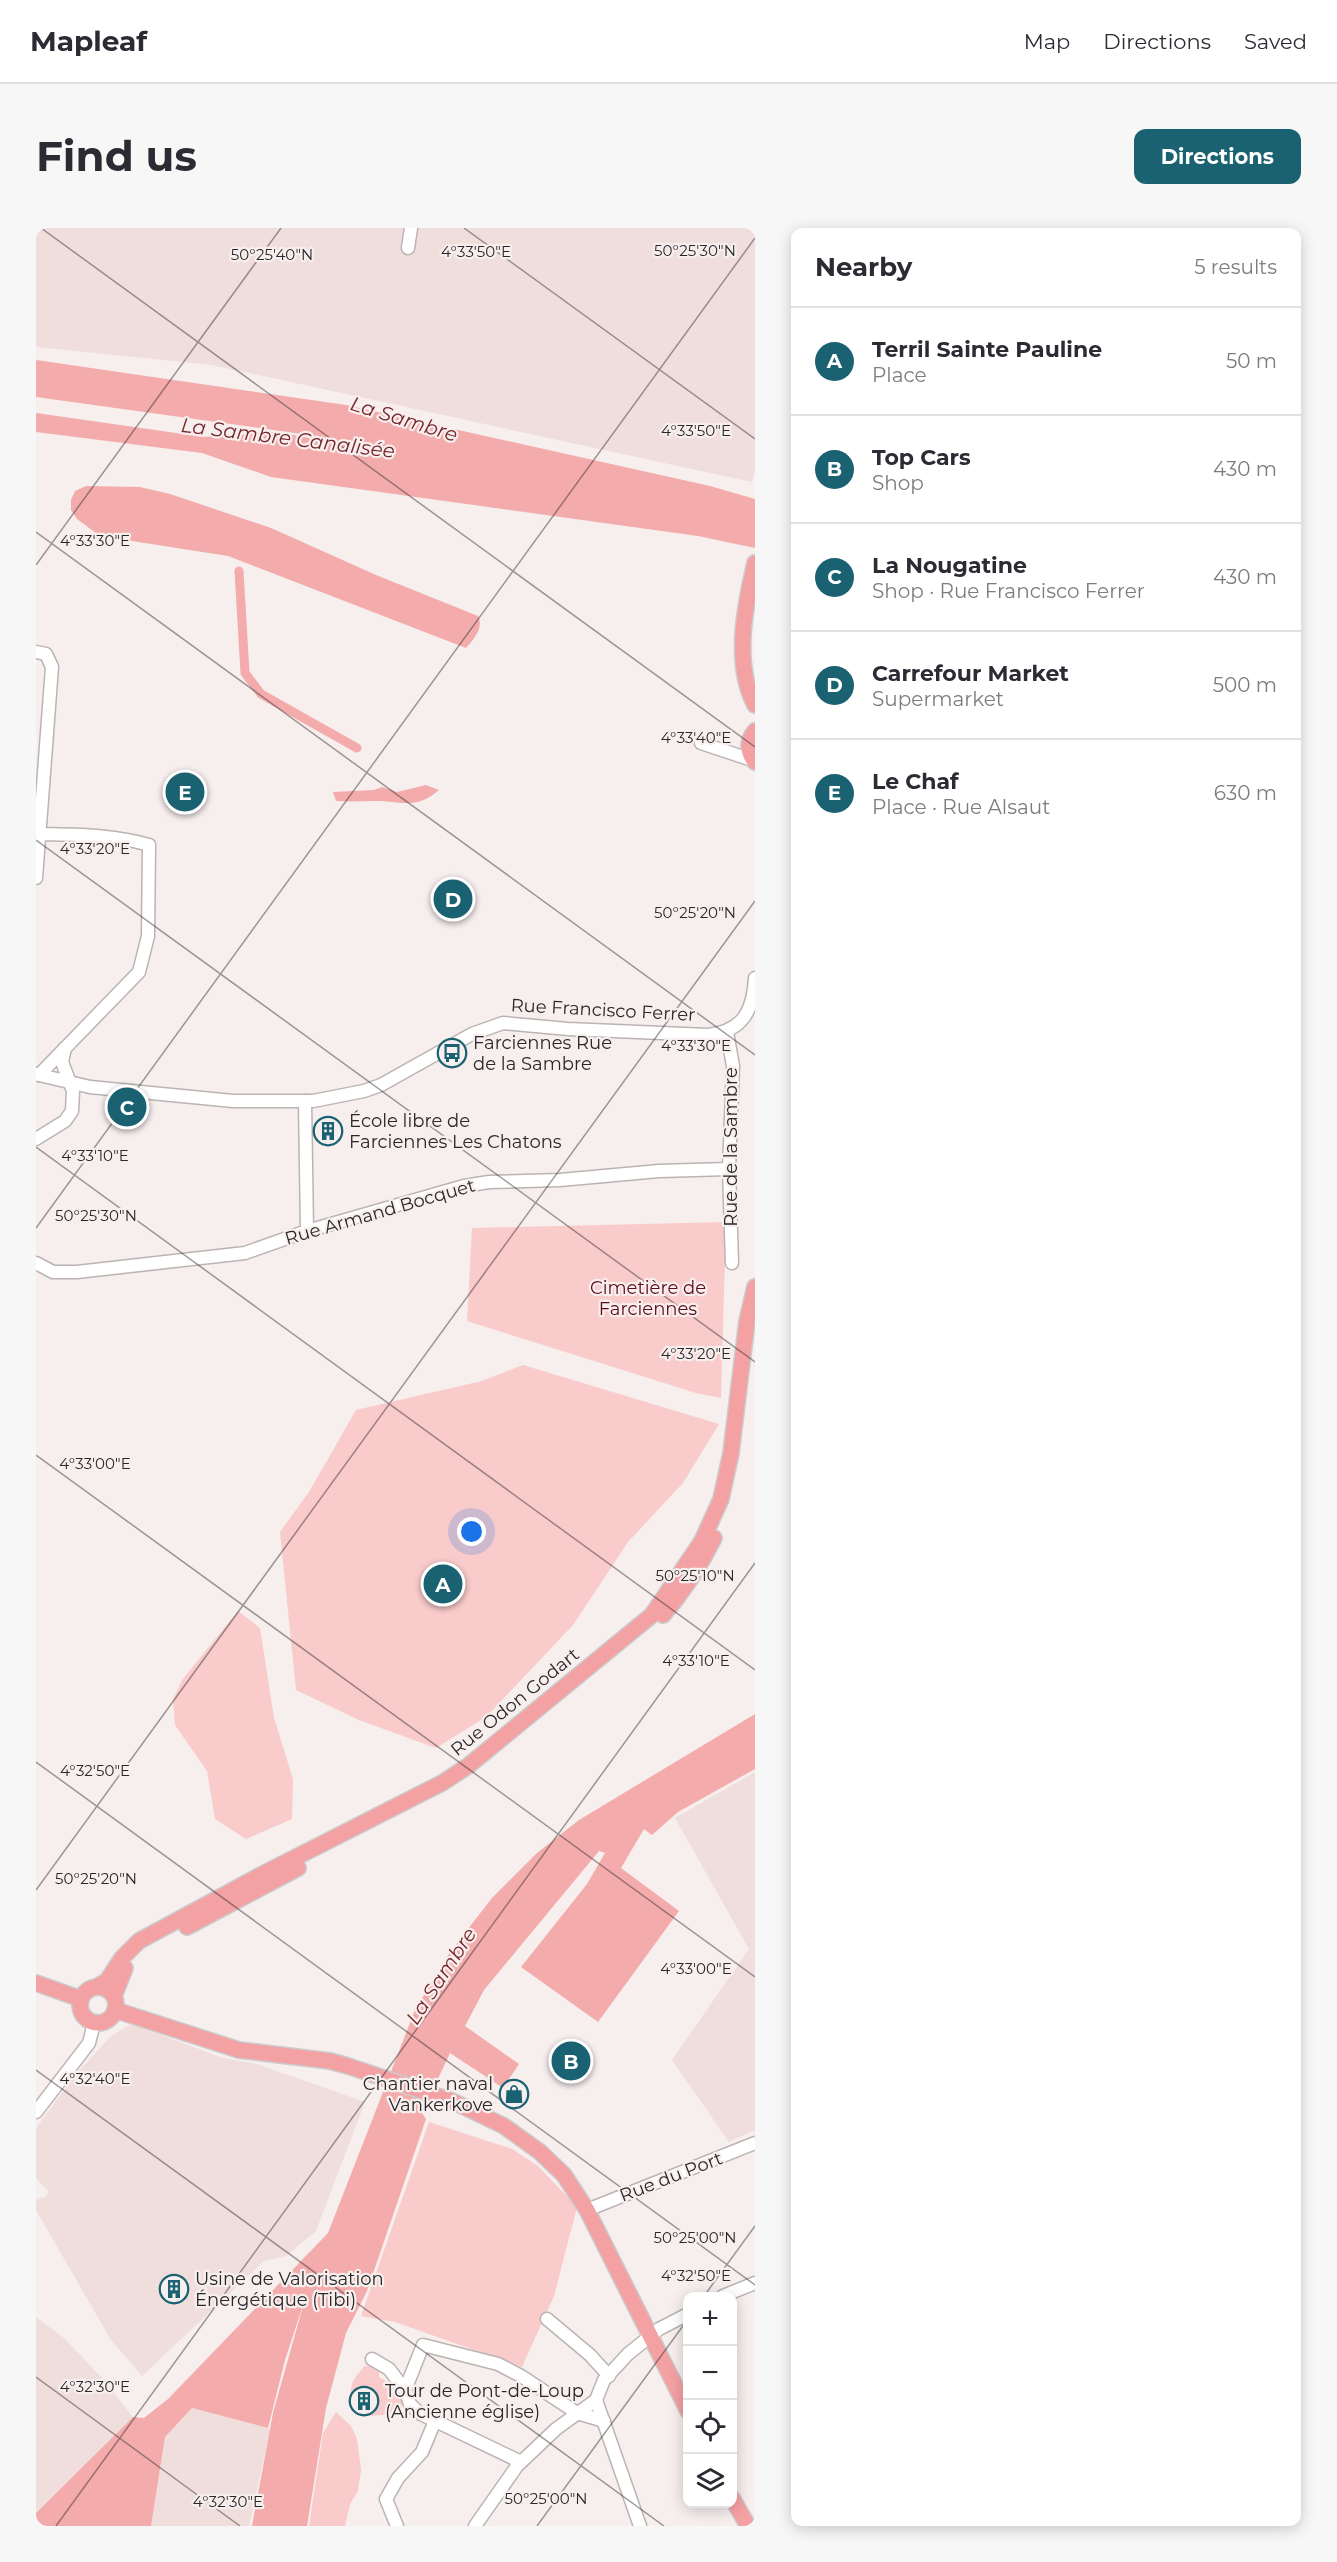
<!DOCTYPE html>
<html lang="en">
<head>
<meta charset="utf-8">
<style>
  :root { --surface:#fff; --page:#f7f7f7; --text:#2b2b33; --muted:#7c7c81; --line:#e1e1e2; --accent:#1a6271 }
  body { margin:0; font-family:Montserrat,sans-serif; background:var(--page); color:var(--text) }
  .controls { position:absolute; right:18px; bottom:18px; display:grid; overflow:hidden; border-radius:12px; box-shadow:0 3px 15px #0003 }
  .controls button { width:54px; height:54px; display:grid; place-items:center; padding:0; border:0; border-bottom:2px solid var(--line); background:var(--surface); color:var(--text); font:30px sans-serif }
  .you { position:absolute; left:436px; top:1304px; width:21px; height:21px; margin:-15px; border:4px solid #fff; border-radius:50%; background:#1a73e8; box-shadow:0 0 0 9px #1a73e833 }
  .badge { display:grid; place-items:center; width:39px; height:39px; border-radius:50%; background:var(--accent); color:#fff; font-size:20px; font-weight:700 }
  .pin { position:absolute; translate:-50% -50%; border:3px solid #fff; box-shadow:0 2px 6px #0006 }
  .list { margin:0; padding:0; list-style:none }
  h2 { display:flex; justify-content:space-between; align-items:center; height:78px; margin:0; padding:0 24px; font-size:26px }
  h2 small { font-size:20px; font-weight:400; color:var(--muted) }
  .list li { display:grid; grid-template-columns:39px 1fr auto; gap:18px; align-items:center; box-sizing:border-box; height:108px; padding:0 24px; border-top:2px solid var(--line) }
  .list b { display:block; font-size:22px; white-space:nowrap }
  .list p { margin:0; font-size:20px; white-space:nowrap; color:var(--muted) }
  .list em { font-size:20px; font-style:normal; color:var(--muted) }
  .icon { flex:none; width:33px; height:33px; fill:none; stroke:currentColor; stroke-width:2; stroke-linecap:round; stroke-linejoin:round }
  .map { position:relative; flex:none; width:719px; height:2298px; overflow:hidden; border-radius:12px }
  header { display:flex; align-items:center; gap:36px; box-sizing:border-box; height:84px; padding:0 30px; background:var(--surface); border-bottom:2px solid var(--line) }
  header strong { font-size:28px }
  nav { display:flex; gap:33px; margin-inline-start:auto; font-size:21px }
  .intro { display:flex; align-items:center; justify-content:space-between; box-sizing:border-box; height:144px; padding:0 36px }
  h1 { margin:0; font-size:42px }
  .button { padding:15px 27px; border-radius:12px; background:var(--accent); color:#fff; font-size:21px; font-weight:700 }
  main { display:flex; gap:36px; padding:0 36px }
  aside { flex:1; background:var(--surface); border-radius:12px; box-shadow:0 3px 15px #0003 }
  .map>svg:first-child { display:block }
  .built { fill:#f0dedd }
  .green { fill:#f9cbca }
  .water { fill:#f3acab }
  .lines { fill:none; stroke-linecap:round; stroke-linejoin:round }
  .canal { stroke:#f3acab; stroke-width:9 }
  .minor-casing { stroke:#bcb3b3; stroke-width:15 }
  .major-casing { stroke:#cccbcb; stroke-width:18 }
  .minor { stroke:#fff; stroke-width:12 }
  .major { stroke:#f4a1a4; stroke-width:15 }
  .ticks { fill:none; stroke:#2a2727; stroke-width:1.5; stroke-opacity:0.45 }
  .labels { text-anchor:middle; stroke-width:4.5; stroke-linejoin:round; paint-order:stroke }
  .street-label { font-size:18px; fill:#2a2727; stroke:#f7eeee }
  .poi-label { font-size:18px; fill:#2a2727; stroke:#f7eeee; text-anchor:start }
  .park-label { font-size:18px; fill:#5e0a17; stroke:#f7eeee }
  .water-label { font-size:20px; font-style:italic; fill:#77252b; stroke:#f7eeee }
  .ticks-label { font-size:15px; text-anchor:middle; fill:#2a2727; stroke:#f7eeee; stroke-width:4.5; stroke-linejoin:round; paint-order:stroke }
</style>
</head>
<body>
<header>
<strong>Mapleaf</strong>
<nav><a>Map</a><a>Directions</a><a>Saved</a></nav>
</header>
<div class="intro"><h1>Find us</h1><a class="button">Directions</a></div>
<main>
<div class="map">
<svg width="719" height="2298" viewBox="0 0 719 2298">
  <rect width="100%" height="100%" fill="#f7eeee"/>
  <g class="built">
    <path d="M0 0H719V241L716 254 176 137 0 119Z"/>
    <path d="M719 1544V1902L693 1914 636 1832 713 1721 639 1590Z"/>
    <path d="M96 1796 187 1830 221 1836 329 1874 280 2003 250 2028 228 2033 106 2148 75 2112 0 1982V1972L9 1969 13 1964 0 1950V1900L40 1846 76 1807Z"/>
    <path d="M0 2089 28 2110 66 2150 97 2189 0 2285Z"/>
    <path d="M156 2180 232 2200 234 2202 213 2298H115L129 2209Z"/>
  </g>
  <g class="green">
    <path d="M690 994 685 1170 660 1165 431 1093 436 1000Z"/>
    <path d="M487 1137 683 1196 647 1255 592 1314 537 1397 450 1489 400 1520 323 1492 260 1462 244 1304 273 1264 320 1182 446 1153Z"/>
    <path d="M202 1383 224 1400 238 1490 257 1551 256 1591 210 1611 179 1591 171 1543 139 1497 137 1472 146 1452Z"/>
    <path d="M393 1894 476 1921 502 1938 541 1979 518 2068 486 2139 359 2094 325 2088Z"/>
    <path d="M337 2137 343 2141V2149L366 2163V2186L326 2188 316 2181C312 2161 315 2152 329 2138Z"/>
    <path d="M300 2184 315 2198 321 2211 325 2242 322 2263 314 2276 309 2298H273L287 2205Z"/>
  </g>
  <g class="water">
    <path d="M0 132 310 177 674 258 719 271V320L662 308 235 249 166 225 0 204V185L168 209 241 204 360 226 266 206 0 169Z"/>
    <path d="M50 258 104 259 134 266 235 300 340 347 442 388C448 400 438 411 430 420L192 328 64 308 41 291 35 282V272L39 263Z"/>
    <path d="M390 557 403 562C380 582 366 573 339 573 326 573 314 574 300 573L297 564 338 562 346 559 361 564Z"/>
    <path d="M719 1486V1541L642 1584 616 1607 608 1601 585 1640 643 1683 562 1794 485 1739 551 1656 569 1625 563 1623 448 1762 429 1798 483 1836 467 1860 414 1825 386 1885 390 1891 331 2063 310 2105 290 2180 271 2298H216L237 2185 269 2071 249 2132 232 2200 156 2180 129 2209 115 2298H0V2285L97 2189 108 2190 132 2171 292 2005 379 1782 414 1724 456 1670 501 1625 543 1592Z"/>
  </g>
  <g class="lines">
    <path class="canal" d="M203 343 209 445 225 466 321 520"/>
    <g class="minor-casing">
      <g id="minor">
        <path d="M372 20 375 0"/>
        <path d="M0 424 10 426 16 439 0 650"/>
        <path d="M665 515 716 532"/>
        <path d="M0 606C39 607 76 606 113 617L112 708 103 744 3 847"/>
        <path d="M691 804 697 838 693 941 696 1035"/>
        <path d="M0 846 54 859 197 873H277L328 863 345 857 436 806 467 795 532 801 672 807C707 803 717 783 719 750"/>
        <path d="M269 873 271 1003"/>
        <path d="M0 911 29 893 36 883 37 863 26 834 29 820"/>
        <path d="M0 1035 17 1044H41L209 1025 271 1003 428 958 453 954 524 952 623 943 693 941"/>
        <path d="M0 1884 53 1815 58 1795"/>
        <path d="M551 1982 719 1915"/>
        <path d="M687 2068 719 2055"/>
        <path d="M511 2091 554 2127 573 2148"/>
        <path d="M336 2131 353 2141 369 2162"/>
        <path d="M560 2172 604 2298"/>
        <path d="M485 2234 383 2185 374 2176 369 2162 387 2117 462 2136 485 2148 541 2185 568 2193"/>
        <path d="M361 2298 350 2271 362 2250 386 2224 399 2193"/>
        <path d="M439 2298 481 2238 520 2201 560 2172 568 2152 592 2126 623 2101 652 2086"/>
      </g>
    </g>
    <g class="major-casing">
      <g id="major">
        <path d="M719 335C709 378 697 435 719 477"/>
        <path d="M719 503C711 513 711 524 719 534"/>
        <path d="M627 1387C648 1363 664 1338 678 1310"/>
        <path d="M151 1699 262 1640"/>
        <path d="M0 1755 45 1771"/>
        <path d="M62 1758 71 1753 86 1730 103 1713 225 1647 406 1555 432 1538 616 1387 666 1313 685 1271 695 1225 711 1093 719 1059"/>
        <circle cx="62" cy="1777" r="18"/>
        <path d="M78 1768 89 1740"/>
        <path d="M79 1782 203 1822 294 1833 312 1838 416 1873 468 1898 504 1924 528 1947 551 1982 652 2183"/>
        <path d="M696 2270 712 2298"/>
      </g>
    </g>
    <use href="#minor" class="minor"/>
    <use href="#major" class="major"/>
  </g>
  <path class="ticks" d="M5 0 719 519M428 0 719 211M0 304 719 827M0 337 245 0M0 612 719 1134M0 919 719 1442M0 1000 719 10M0 1227 719 1749M0 1534 719 2057M0 1662 719 673M0 1842 628 2298M668 2068 719 1998M0 2149 204 2298M20 2298 719 1335M501 2298 652 2091"/>
  <defs>
    <g id="bus-ring" transform="scale(1.5)"><circle r="9.5" fill="#f7eeee" stroke="#1a6271" stroke-width="1.5"/><path d="M-5-6H5V4H4V6H2V4H-2V6H-4V4H-5ZM-3.5-4V0h7V-4ZM-3.5 1.2v1.5H-2V1.2ZM2 1.2v1.5H3.5V1.2Z" fill="#1a6271"/></g>
    <g id="building-ring" transform="scale(1.5)"><circle r="9.5" fill="#f7eeee" stroke="#1a6271" stroke-width="1.5"/><path d="M-4-6H4V6H1V3H-1V6H-4ZM-2.5-4.3h1.7v1.8h-1.7ZM.8-4.3h1.7v1.8H.8ZM-2.5-1h1.7V.8h-1.7ZM.8-1h1.7V.8H.8Z" fill="#1a6271"/></g>
    <g id="shop-ring" transform="scale(1.5)"><circle r="9.5" fill="#f7eeee" stroke="#1a6271" stroke-width="1.5"/><path d="M-5-2.5h2.3a2.7 3.5 0 0 1 5.4 0H5L5.5 6h-11ZM-1.5-2.5h3a1.5 2.3 0 0 0-3 0Z" fill="#1a6271"/></g>
  </defs>
  <g fill-rule="evenodd">
    <use href="#bus-ring" x="416" y="825"/>
    <use href="#building-ring" x="292" y="903"/>
    <use href="#shop-ring" x="478" y="1866"/>
    <use href="#building-ring" x="138" y="2061"/>
    <use href="#building-ring" x="328" y="2173"/>
  </g>
  <g class="labels">
    <g class="street-label">
      <text transform="translate(567 782) rotate(3)" y="6">Rue Francisco Ferrer</text>
      <text transform="translate(695 919) rotate(-90)" y="6">Rue de la Sambre</text>
      <text transform="translate(344 984) rotate(-16)" y="6">Rue Armand Bocquet</text>
      <text transform="translate(479 1474) rotate(-39)" y="6">Rue Odon Godart</text>
      <text transform="translate(635 1949) rotate(-21)" y="6">Rue du Port</text>
    </g>
    <g class="poi-label">
      <text x="437" y="821">Farciennes Rue<tspan x="437" dy="21">de la Sambre</tspan></text>
      <text x="313" y="899">École libre de<tspan x="313" dy="21">Farciennes Les Chatons</tspan></text>
      <text x="457" y="1862" text-anchor="end">Chantier naval<tspan x="457" dy="21">Vankerkove</tspan></text>
      <text x="159" y="2057">Usine de Valorisation<tspan x="159" dy="21">Énergétique (Tibi)</tspan></text>
      <text x="349" y="2169">Tour de Pont-de-Loup<tspan x="349" dy="21">(Ancienne église)</tspan></text>
    </g>
    <g class="park-label">
      <text x="612" y="1066">Cimetière de<tspan x="612" dy="21">Farciennes</tspan></text>
    </g>
    <g class="water-label">
      <text transform="translate(368 191) rotate(17)" y="7">La Sambre</text>
      <text transform="translate(252 210) rotate(7)" y="7">La Sambre Canalisée</text>
      <text transform="translate(405 1748) rotate(-57)" y="7">La Sambre</text>
    </g>
  </g>
  <g class="ticks-label">
    <text x="659" y="28">50°25'30"N</text>
    <text x="440" y="29">4°33'50"E</text>
    <text x="236" y="32">50°25'40"N</text>
    <text x="660" y="208">4°33'50"E</text>
    <text x="59" y="318">4°33'30"E</text>
    <text x="660" y="515">4°33'40"E</text>
    <text x="59" y="626">4°33'20"E</text>
    <text x="659" y="690">50°25'20"N</text>
    <text x="660" y="823">4°33'30"E</text>
    <text x="59" y="933">4°33'10"E</text>
    <text x="60" y="993">50°25'30"N</text>
    <text x="660" y="1131">4°33'20"E</text>
    <text x="59" y="1241">4°33'00"E</text>
    <text x="659" y="1353">50°25'10"N</text>
    <text x="660" y="1438">4°33'10"E</text>
    <text x="59" y="1548">4°32'50"E</text>
    <text x="60" y="1656">50°25'20"N</text>
    <text x="660" y="1746">4°33'00"E</text>
    <text x="59" y="1856">4°32'40"E</text>
    <text x="659" y="2015">50°25'00"N</text>
    <text x="660" y="2053">4°32'50"E</text>
    <text x="59" y="2164">4°32'30"E</text>
    <text x="510" y="2276">50°25'00"N</text>
    <text x="192" y="2279">4°32'30"E</text>
  </g>
</svg>
<div class="controls">
<button>+</button>
<button>−</button>
<button><svg class="icon" aria-label="locate" viewBox="0 0 24 24"><circle cx="12" cy="12" r="6"/><path d="M12 2v4M12 18v4M2 12h4M18 12h4"/></svg></button>
<button><svg class="icon" aria-label="layers" viewBox="0 0 24 24"><path d="M12 4l9 5-9 5-9-5zM3 14l9 5 9-5"/></svg></button>
</div>
<div class="you"></div>
<div class="pin badge" style="left:407px;top:1356px">A</div>
<div class="pin badge" style="left:535px;top:1833px">B</div>
<div class="pin badge" style="left:91px;top:879px">C</div>
<div class="pin badge" style="left:417px;top:671px">D</div>
<div class="pin badge" style="left:149px;top:564px">E</div>
</div>
<aside>
<h2>Nearby<small>5 results</small></h2>
<ul class="list">
<li><span class="badge">A</span><div><b>Terril Sainte Pauline</b><p>Place</p></div><em>50 m</em></li>
<li><span class="badge">B</span><div><b>Top Cars</b><p>Shop</p></div><em>430 m</em></li>
<li><span class="badge">C</span><div><b>La Nougatine</b><p>Shop · Rue Francisco Ferrer</p></div><em>430 m</em></li>
<li><span class="badge">D</span><div><b>Carrefour Market</b><p>Supermarket</p></div><em>500 m</em></li>
<li><span class="badge">E</span><div><b>Le Chaf</b><p>Place · Rue Alsaut</p></div><em>630 m</em></li>
</ul>
</aside>
</main>
</body>
</html>
